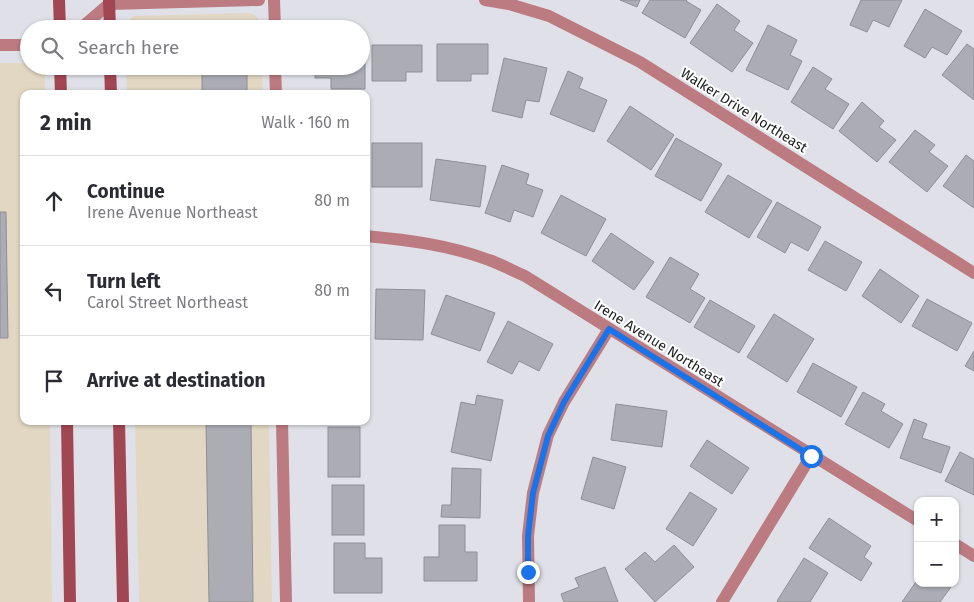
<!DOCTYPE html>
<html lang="en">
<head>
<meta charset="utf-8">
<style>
  :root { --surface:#fff; --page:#f7f7f7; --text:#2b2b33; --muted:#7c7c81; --line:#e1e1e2 }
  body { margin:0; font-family:"Fira Sans",sans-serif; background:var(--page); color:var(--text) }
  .controls { position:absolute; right:15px; bottom:15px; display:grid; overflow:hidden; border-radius:10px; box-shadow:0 1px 4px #0004 }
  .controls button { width:45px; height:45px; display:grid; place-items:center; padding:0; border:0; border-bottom:1px solid var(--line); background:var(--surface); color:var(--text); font:25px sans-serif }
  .stop { position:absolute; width:15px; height:15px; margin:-11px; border:4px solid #1a73e8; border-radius:50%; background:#fff }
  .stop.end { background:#1a73e8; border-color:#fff; box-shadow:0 1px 5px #0008 }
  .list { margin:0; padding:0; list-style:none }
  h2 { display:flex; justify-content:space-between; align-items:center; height:65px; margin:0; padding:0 20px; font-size:21px }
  h2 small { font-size:16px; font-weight:400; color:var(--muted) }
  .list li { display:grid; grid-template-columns:32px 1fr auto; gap:15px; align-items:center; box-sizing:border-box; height:90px; padding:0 20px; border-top:1px solid var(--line) }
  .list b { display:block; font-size:19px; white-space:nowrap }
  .list p { margin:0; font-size:16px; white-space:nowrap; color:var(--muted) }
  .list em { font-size:16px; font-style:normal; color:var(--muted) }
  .icon { flex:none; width:28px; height:28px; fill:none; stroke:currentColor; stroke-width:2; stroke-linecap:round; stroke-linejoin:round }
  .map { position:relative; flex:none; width:974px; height:602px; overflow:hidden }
  .search { position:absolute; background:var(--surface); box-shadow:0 1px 4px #0004; left:20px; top:20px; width:350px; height:55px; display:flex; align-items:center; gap:12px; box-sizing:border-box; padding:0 18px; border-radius:28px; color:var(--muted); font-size:19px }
  .panel { position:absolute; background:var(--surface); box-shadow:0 1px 4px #0004; left:20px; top:90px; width:350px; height:335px; border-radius:10px }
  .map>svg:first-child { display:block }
  .commercial { fill:#e1d7c2 }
  .building { fill:#acadb4; stroke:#8e8f95 }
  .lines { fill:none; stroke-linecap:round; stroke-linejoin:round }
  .minor { stroke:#bb7b81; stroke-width:12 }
  .secondary { stroke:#a14653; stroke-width:12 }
  .route { stroke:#1a73e8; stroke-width:6 }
  .labels { text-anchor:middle; stroke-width:4; stroke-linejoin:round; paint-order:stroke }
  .street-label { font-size:14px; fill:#202123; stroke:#fff }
</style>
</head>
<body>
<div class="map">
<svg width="974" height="602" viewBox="0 0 974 602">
  <rect width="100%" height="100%" fill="#e0e1e8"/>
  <g class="commercial">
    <path d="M250 13 256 16 261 24 262 29H125V25L133 16Z"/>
    <path d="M0 63H29V66H39L45 72V94H24V421H50L52 602H0Z"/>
    <path d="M126 66H262L263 94H127Z"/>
    <path d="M135 421H269L272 602H139Z"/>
  </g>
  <g class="building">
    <path d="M620 0H640L637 7Z"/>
    <path d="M650 0H687L686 1 701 10 685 38 642 13Z"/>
    <path d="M861 0H902L889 27 873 20 867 32 850 25Z"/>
    <path d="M717 4 740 21 734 30 753 43 732 72 690 43Z"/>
    <path d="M925 9 962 31 947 55 932 47 925 58 904 46Z"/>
    <path d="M768 25 797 40 790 55 802 61 788 90 746 70Z"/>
    <path d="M437 44H488V74H471V81H437Z"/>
    <path d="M967 44 974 49V100L942 75Z"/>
    <path d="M372 45H422V72H406V81H372Z"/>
    <path d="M361 47H365V89H331V78H315V66H361Z"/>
    <path d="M504 58 547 68 539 102 526 100 522 118 492 111Z"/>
    <rect x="202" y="66" width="45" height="28"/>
    <path d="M813 67 832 79 825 89 849 104 833 129 791 102Z"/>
    <path d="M568 71 583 78 579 88 607 100 594 132 550 114Z"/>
    <path d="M862 102 884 121 879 127 896 140 877 162 839 131Z"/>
    <path d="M630 106 674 135 651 170 607 141Z"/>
    <path d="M915 130 935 145 929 152 948 166 927 192 889 162Z"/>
    <path d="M676 138 722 164 701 201 655 176Z"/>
    <rect x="372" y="143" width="50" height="44"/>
    <path d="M966 155 974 161V208L943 186Z"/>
    <path d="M436 159 486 166 480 207 430 200Z"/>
    <path d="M502 165 529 174 526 184 543 190 533 217 514 210 510 222 485 213Z"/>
    <path d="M728 175 772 201 749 238 705 212Z"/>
    <path d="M561 195 606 219 586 256 541 233Z"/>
    <path d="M777 202 821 227 808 251 791 242 785 253 757 237Z"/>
    <path d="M0 212H6L8 338H0Z"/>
    <path d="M611 233 654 262 634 290 592 261Z"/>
    <path d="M825 241 862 262 846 291 808 270Z"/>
    <path d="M670 257 699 274 690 289 705 298 690 323 646 297Z"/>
    <path d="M880 269 919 296 901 323 862 296Z"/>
    <path d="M376 289 425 290 423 340 375 339Z"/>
    <path d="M446 295 495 313 480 351 431 334Z"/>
    <path d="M927 299 972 323 957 351 912 326Z"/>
    <path d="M710 300 755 326 739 353 694 327Z"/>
    <path d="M774 314 814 339 787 382 747 357Z"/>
    <path d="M508 321 553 344 539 371 519 361 512 374 487 362Z"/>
    <path d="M974 351V371L965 366Z"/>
    <path d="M813 363 857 387 841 417 797 392Z"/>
    <path d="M863 392 885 404 881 411 903 424 889 448 845 424Z"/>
    <path d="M477 395 503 400 491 461 451 452 461 402 475 405Z"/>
    <path d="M616 404 667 411 662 447 611 440Z"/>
    <path d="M914 419 927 424 922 438 950 447 941 473 900 458Z"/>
    <path d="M206 421H251L253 602H209Z"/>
    <rect x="328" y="427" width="32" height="50"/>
    <path d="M707 440 749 468 732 494 690 466Z"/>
    <path d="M960 452 974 459V495L945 481Z"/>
    <path d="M593 457 626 467 614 509 581 499Z"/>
    <path d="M452 468 481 469 480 518 441 517 442 505H451Z"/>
    <rect x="332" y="485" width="32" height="50"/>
    <path d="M690 492 717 509 693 546 666 529Z"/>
    <path d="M829 518 871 546 864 557 872 563 861 581 809 548Z"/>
    <path d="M439 525H465V552H477V581H424V557H439Z"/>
    <path d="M334 543H365V558H382V593H334Z"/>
    <path d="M674 545 694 567 655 602 625 569 645 552 655 562Z"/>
    <path d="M804 558 828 573 810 602H778L777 601Z"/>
    <path d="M605 567 618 602H564L561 594 579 587 575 578Z"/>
    <path d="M918 579V583H946L951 587 940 602H902Z"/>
  </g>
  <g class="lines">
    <g class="minor">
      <path d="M274 0 275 29"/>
      <path d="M485 0 509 4 549 16 640 62 974 273"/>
      <path d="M80 29 109 4 259 0"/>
      <path d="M0 45H29"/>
      <path d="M275 66 276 94"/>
      <path d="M366 236C408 240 449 245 489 260 501 264 513 271 525 276L918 521"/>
      <path d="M282 421 286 602"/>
      <path d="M955 544 974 556"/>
      <path d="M529 602 528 536 533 493 548 435 564 402 609 329"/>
      <path d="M722 602 811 456"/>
    </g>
    <g class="secondary">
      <path d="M59 0 60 29"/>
      <path d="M109 0 110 29"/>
      <path d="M60 66 61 94"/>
      <path d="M110 66 111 94"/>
      <path d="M67 421 70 602"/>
      <path d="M119 421 123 602"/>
    </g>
  </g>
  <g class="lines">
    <path class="route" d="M528 572V536L533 493 548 436 564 402 609 329 811 456"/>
  </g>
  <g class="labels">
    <g class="street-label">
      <text transform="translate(744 110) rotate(32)" y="5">Walker Drive Northeast</text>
      <text transform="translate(659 343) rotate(32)" y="5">Irene Avenue Northeast</text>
    </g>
  </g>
</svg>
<div class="controls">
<button>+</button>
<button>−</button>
</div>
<div class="stop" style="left:811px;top:456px"></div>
<div class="stop end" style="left:528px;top:572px"></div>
<div class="search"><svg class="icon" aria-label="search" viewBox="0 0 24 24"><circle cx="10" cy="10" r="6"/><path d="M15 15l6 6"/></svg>Search here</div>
<section class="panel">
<h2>2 min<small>Walk · 160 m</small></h2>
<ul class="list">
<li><svg class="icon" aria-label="ahead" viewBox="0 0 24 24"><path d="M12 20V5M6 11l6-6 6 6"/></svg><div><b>Continue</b><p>Irene Avenue Northeast</p></div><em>80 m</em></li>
<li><svg class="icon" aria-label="left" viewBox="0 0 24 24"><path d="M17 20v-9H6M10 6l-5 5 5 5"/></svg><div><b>Turn left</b><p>Carol Street Northeast</p></div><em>80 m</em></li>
<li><svg class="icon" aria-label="arrive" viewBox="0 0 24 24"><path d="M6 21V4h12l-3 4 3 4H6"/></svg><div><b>Arrive at destination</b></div></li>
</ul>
</section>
</div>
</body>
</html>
